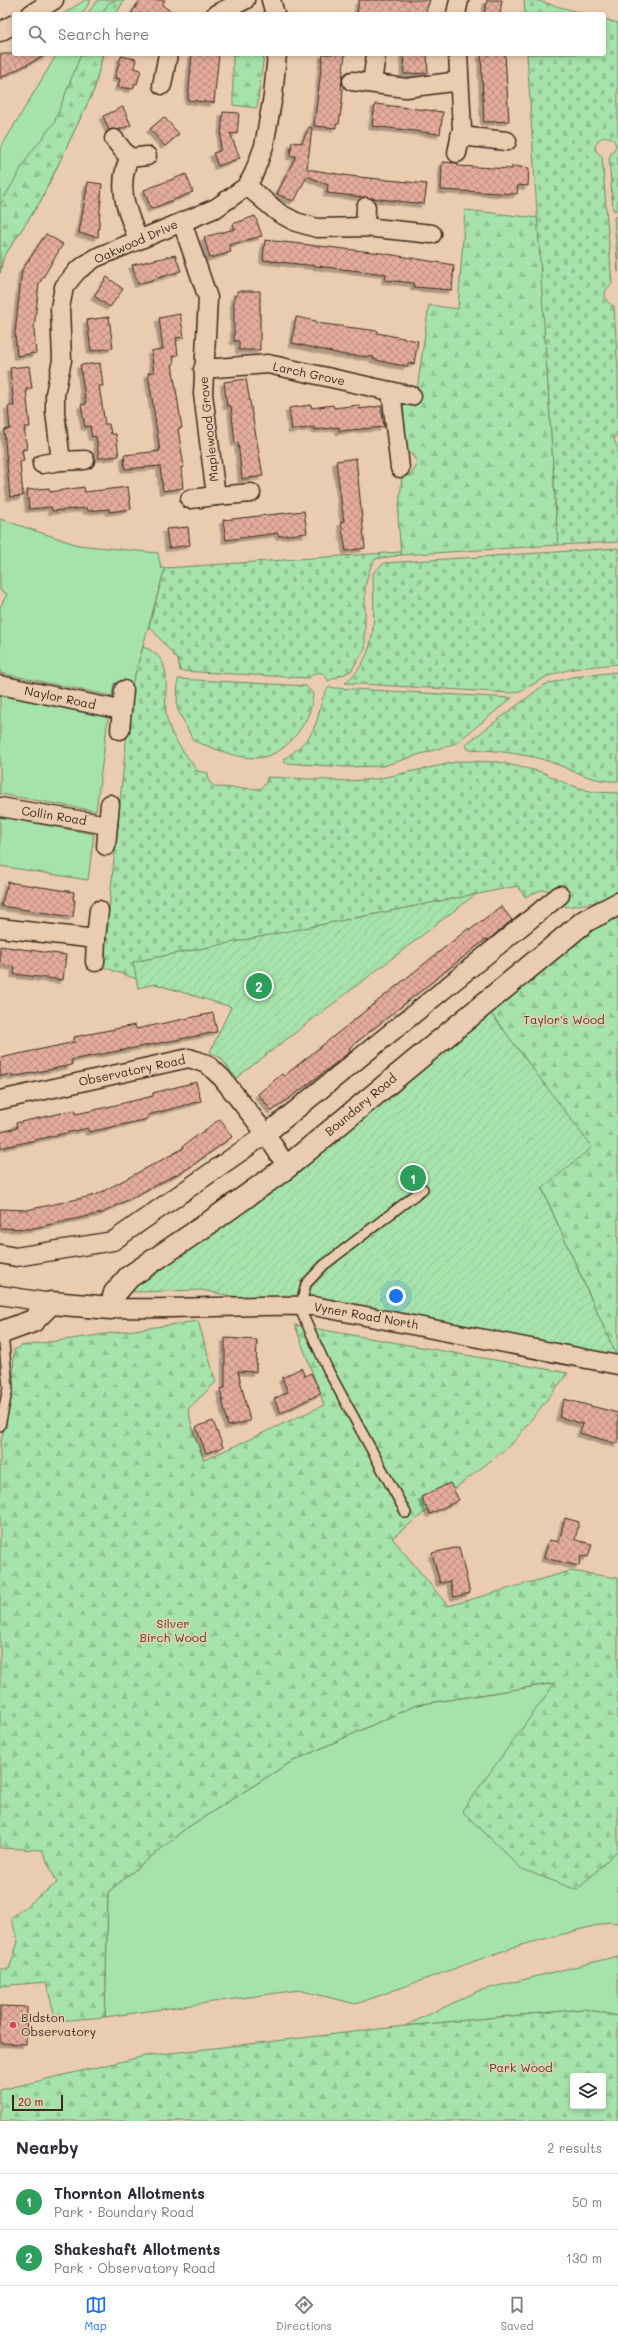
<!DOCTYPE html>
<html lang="en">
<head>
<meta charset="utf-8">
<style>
  :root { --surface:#fff; --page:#f2f2f3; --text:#2b2b33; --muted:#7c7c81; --line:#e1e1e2; --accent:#1a73e8 }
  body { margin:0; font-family:Mali,sans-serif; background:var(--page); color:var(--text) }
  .controls { position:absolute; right:12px; bottom:12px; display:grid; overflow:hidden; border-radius:4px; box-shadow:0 2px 6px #0003 }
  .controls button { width:36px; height:36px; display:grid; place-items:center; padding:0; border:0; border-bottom:1px solid var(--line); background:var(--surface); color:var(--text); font:20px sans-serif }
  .scale { position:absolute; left:12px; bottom:10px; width:51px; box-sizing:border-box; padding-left:4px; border:2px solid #3b2a1e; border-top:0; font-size:11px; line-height:14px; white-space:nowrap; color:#3b2a1e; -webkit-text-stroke:3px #eacdb0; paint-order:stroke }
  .you { position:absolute; left:396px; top:1296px; width:14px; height:14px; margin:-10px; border:3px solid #fff; border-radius:50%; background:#1a73e8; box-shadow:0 0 0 6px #1a73e833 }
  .badge { display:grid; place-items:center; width:26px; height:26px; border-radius:50%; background:var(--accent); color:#fff; font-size:13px; font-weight:700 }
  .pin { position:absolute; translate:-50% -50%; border:2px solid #fff; box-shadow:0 1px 4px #0006 }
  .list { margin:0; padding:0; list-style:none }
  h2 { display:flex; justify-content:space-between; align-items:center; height:52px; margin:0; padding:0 16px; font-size:17px }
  h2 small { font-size:13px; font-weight:400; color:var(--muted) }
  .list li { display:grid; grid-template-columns:26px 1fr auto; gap:12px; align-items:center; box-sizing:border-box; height:56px; padding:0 16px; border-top:1px solid var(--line) }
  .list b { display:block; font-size:15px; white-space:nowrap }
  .list p { margin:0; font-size:13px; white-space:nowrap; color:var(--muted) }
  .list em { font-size:13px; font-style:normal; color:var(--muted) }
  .icon { flex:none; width:22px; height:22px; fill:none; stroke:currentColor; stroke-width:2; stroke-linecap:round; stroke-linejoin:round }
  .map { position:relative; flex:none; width:618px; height:2121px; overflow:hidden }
  .search { position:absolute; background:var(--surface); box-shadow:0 2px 6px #0003; left:12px; right:12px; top:12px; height:44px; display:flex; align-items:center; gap:10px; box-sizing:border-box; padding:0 14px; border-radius:4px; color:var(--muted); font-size:15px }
  .sheet { height:164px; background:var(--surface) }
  nav { display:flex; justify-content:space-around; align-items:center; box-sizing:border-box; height:56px; border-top:1px solid var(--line); background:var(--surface); font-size:11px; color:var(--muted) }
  nav a { display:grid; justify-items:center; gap:2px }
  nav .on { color:var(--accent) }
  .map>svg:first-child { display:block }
  .green { fill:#a6e3aa; stroke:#708664 }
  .forest { fill:url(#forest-firs); stroke:#708664; fill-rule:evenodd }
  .cemetery { fill:url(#cemetery-stones); stroke:#708664 }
  .garden { fill:url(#garden-furrows); stroke:#708664 }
  .building { fill:url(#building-cross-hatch); stroke:#3b2a1e; filter:url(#shadow) }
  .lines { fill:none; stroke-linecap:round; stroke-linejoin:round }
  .lane-casing { stroke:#3b2a1e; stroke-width:12 }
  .street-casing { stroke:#3b2a1e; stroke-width:21 }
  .secondary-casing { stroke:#3b2a1e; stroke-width:25 }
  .lane { stroke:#eacdb0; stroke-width:9 }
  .street { stroke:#eacdb0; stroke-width:18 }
  .secondary { stroke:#eacdb0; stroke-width:22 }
  .poi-dot { fill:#d1495b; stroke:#eacdb0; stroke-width:1.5 }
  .labels { text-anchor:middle; stroke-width:3; stroke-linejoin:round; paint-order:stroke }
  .street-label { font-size:12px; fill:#3b2a1e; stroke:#eacdb0 }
  .park-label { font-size:12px; fill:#463c2c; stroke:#eacdb0 }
  .poi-label { font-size:12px; fill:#3b2a1e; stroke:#eacdb0; text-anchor:start }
</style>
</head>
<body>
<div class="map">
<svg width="618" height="2121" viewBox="0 0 618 2121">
  <defs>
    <pattern id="forest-firs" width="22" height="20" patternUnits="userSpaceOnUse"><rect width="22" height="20" fill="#a6e3aa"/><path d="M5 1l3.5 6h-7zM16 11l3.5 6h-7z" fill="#90c392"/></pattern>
    <pattern id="cemetery-stones" width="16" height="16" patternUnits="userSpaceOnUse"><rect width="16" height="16" fill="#a6e3aa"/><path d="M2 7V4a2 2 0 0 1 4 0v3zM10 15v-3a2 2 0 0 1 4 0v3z" fill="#90c392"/></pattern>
    <pattern id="garden-furrows" width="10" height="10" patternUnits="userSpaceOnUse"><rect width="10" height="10" fill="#a6e3aa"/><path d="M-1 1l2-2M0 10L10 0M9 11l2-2" fill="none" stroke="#90c392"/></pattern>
    <pattern id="building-cross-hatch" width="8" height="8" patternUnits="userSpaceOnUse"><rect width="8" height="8" fill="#e4ac9c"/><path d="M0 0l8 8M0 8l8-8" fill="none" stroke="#ba8c7f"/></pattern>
    <filter id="shadow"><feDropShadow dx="-3.5" dy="3.5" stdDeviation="0" flood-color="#0004"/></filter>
  </defs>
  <rect width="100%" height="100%" fill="#eacdb0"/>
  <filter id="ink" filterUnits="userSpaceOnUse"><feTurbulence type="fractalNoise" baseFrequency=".025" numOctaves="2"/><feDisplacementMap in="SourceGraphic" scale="8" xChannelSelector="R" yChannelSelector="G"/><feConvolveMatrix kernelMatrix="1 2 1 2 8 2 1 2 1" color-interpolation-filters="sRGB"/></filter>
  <g filter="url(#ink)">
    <g class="green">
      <path d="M85 0H91L82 14H63Z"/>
      <path d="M98 0H124L116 14H87Z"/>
      <path d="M57 54H103L94 90 40 202 3 258 0 273V149Z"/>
      <path d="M0 519 78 545 158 553 161 568H165L132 685 114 683 112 696 0 673V607L7 594 0 590Z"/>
      <path d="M0 694 106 716 108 718 96 811 0 794Z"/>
      <path d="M0 817 94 834 88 880 0 866Z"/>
      <path d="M556 1683 577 1890 618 1850V1923L609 1922 514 1947 356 2004 299 1990 105 2017 108 1892 185 1829 289 1763 416 1705Z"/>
      <path d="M618 1956V2016L584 2009 405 2026 478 1991Z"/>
    </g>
    <g class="forest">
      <path d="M115 0H124L116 14H102L108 4Z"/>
      <path d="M81 54H103L94 90 40 202 3 258 0 273V205L29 155 54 123Z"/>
      <path d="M233 54H264L257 108 233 105Z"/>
      <path d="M465 210 538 218 558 545 401 555 398 517 402 477C412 475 416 471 417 461L402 445 397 412 402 405 416 397 429 305 458 309Z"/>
      <path d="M618 915V1359L542 1189 490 1012 585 931Z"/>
      <path d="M198 1321 216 1382 188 1409 194 1434 204 1460 324 1405 295 1325 568 1373 512 1444 392 1538 448 1606 570 1571 618 1578V1850L577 1890 522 1869 462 1811 555 1683 416 1705 289 1763 185 1829 108 1892 105 2017 56 2021 46 1982 0 1986V1969H9L18 1942 11 1918 57 1883 42 1850 0 1848V1447L13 1383 14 1350 21 1346Z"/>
      <path d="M584 2009 618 2016V2121H0V2090L145 2056 405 2026ZM573 2076H603V2106H573Z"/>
    </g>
    <g class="cemetery">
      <path d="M524 0H535L585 14H525Z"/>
      <path d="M604 19 618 23V210H613L609 157 616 146C611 125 583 145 602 156L612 284C602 290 603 302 614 306L618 372V430L614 439 618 449V542L558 545 527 54H604Z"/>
      <path d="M614 217H618V272Z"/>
      <path d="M618 548V664C596 666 574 667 554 674 538 679 528 690 512 693L345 683C381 654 373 614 373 573L384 563Z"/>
      <path d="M401 552V555L375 559 369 571 365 587V649L351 671 328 681C325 671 315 670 309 678L180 671 178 660 149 626 165 568Z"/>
      <path d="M143 647C181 660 158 697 169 726 174 741 188 757 197 771L208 773 209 782 216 787 260 789 266 783 267 777 350 781 376 779 461 761 498 762 542 772 567 784 593 792 618 793V891L597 902 566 907 556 890H541L525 897 518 886 134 962 137 979 103 967 132 685Z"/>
      <path d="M618 672V781C590 783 567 766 541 759 517 753 492 750 467 749L466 744 544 685 572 677Z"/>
      <path d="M178 679 306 686 313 694C312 708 307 720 299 731 274 765 249 762 213 748 206 745 199 744 193 740L177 708Z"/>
      <path d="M329 687 335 688 512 698 456 743 383 766 347 767 285 763 283 760C295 751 308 742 314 728 321 714 319 699 329 687Z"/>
    </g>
    <g class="garden">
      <path d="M476 894 236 1078 221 1058 210 1052 231 1007 155 984 138 988 133 962Z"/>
      <path d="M490 1012 592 1147 542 1189 618 1359 274 1304 201 1290 134 1292 129 1277Z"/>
    </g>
    <g class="building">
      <path d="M140 0H165L162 5 175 14H131Z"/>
      <path d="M359 0H430L425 14H357Z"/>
      <path d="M487 0H502L500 14H484Z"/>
      <path d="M0 54H48L0 78Z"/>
      <path d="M192 54H219L214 103 188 100Z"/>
      <path d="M323 54H345L341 89H343L342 103 339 124H336V128L314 126Z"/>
      <path d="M403 54H427L428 73 404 74Z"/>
      <path d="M481 54H505L509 121 484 122Z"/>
      <path d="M121 56 136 59 134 68 141 70 137 84 135 83 133 89 118 87 120 79 115 78Z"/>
      <path d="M375 104 443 112 440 134 372 126Z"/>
      <path d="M123 107 131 125 119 130H109L103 116Z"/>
      <path d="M223 112 239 113 237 134 230 133 240 158 218 166 213 153 220 151Z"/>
      <path d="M164 117 179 134 165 146 150 129Z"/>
      <path d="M309 127 312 128 307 169 350 176 427 184 424 204 327 193 328 185 307 176 295 200H290L277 194 296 156H290L292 142 302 143Z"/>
      <path d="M442 162 458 163V166L512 169V166L529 168 528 186 518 185 517 194 441 190Z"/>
      <path d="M186 174 193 192 151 209 144 190Z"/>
      <path d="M88 182 102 184 98 237 79 233Z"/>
      <path d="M255 216 262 236 229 245 231 252 210 258 204 237 235 229 233 224Z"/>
      <path d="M46 234 63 244 39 284 34 329 36 353 17 356 15 333 22 270Z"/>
      <path d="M265 240 381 253 454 265 452 290 414 287V283L385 280 386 274 263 260Z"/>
      <path d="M175 255 181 271 138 284 132 265Z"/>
      <path d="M107 277 123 289 110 307 94 296Z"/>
      <path d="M237 291H260V350H239V341H234V296H237Z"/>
      <path d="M180 314 184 337 176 338 178 355 173 356 174 364H172L182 428 178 429 184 467 181 468 183 488 163 491 160 466 125 469 124 455 160 451 148 373 154 372 151 351 163 349 159 318Z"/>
      <path d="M109 317 113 348 91 351 87 320Z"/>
      <path d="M296 317 316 321V323L378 331 377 333 418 341 414 364 408 363 407 366 393 364 373 359 374 357 345 355 292 343Z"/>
      <path d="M100 363 103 386H99L105 424H109L111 434H116L119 456 99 458 96 436 92 437 90 426 85 427 81 405 86 404 80 365Z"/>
      <path d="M29 366 32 388 26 389 30 427H24L27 449 22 450 24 461 20 462 23 496 10 497 4 430 10 429 8 406H14L10 368Z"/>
      <path d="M246 379 263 476 242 479 238 442 235 443 231 406H227L224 382Z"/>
      <path d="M311 405 312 408 333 405 334 408 359 405V409L381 406 384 427 339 431V427L314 430V427L292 430 289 408Z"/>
      <path d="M356 458 365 548 346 551 341 522H344L336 461Z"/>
      <path d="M84 487 85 492 128 487 131 509 109 512V509L88 511 87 508 52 511 51 507 29 509 27 490 49 488 50 492Z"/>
      <path d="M304 511 307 533 279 536 278 533 226 540 223 520Z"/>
      <path d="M188 527 190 545 169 548 166 529Z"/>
      <path d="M8 882 74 892 73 900H75L73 917 1 906Z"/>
      <path d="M501 906 512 920 488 940 486 939 349 1048 351 1051 315 1079 272 1111 258 1094 282 1074 284 1076 469 928 470 930Z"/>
      <path d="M0 946 66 955 63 980 14 974 15 967 0 964Z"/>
      <path d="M213 1013 217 1032 71 1060 72 1065 12 1077V1074L0 1076V1058L75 1042 74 1037 135 1025 136 1029Z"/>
      <path d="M196 1082 201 1101 148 1115V1119L89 1132 88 1128 0 1148V1132L17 1128 16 1123 75 1110 76 1114 99 1109 153 1096V1093Z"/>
      <path d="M220 1119 232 1137 187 1169 102 1213 29 1229 0 1228V1209L27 1210 96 1195 184 1148 183 1146Z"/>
      <path d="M225 1338 257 1340 256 1372 238 1371 250 1421 228 1426 220 1389 225 1388Z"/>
      <path d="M301 1368 305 1376 311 1373 321 1393 281 1413 274 1399 288 1392 282 1378Z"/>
      <path d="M564 1399 618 1413V1444L580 1433 583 1424 559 1417Z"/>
      <path d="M213 1421 223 1447 206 1453 196 1427Z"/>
      <path d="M450 1483 459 1500 430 1514 421 1497Z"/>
      <path d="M565 1518 579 1522 575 1540 592 1544 588 1557 581 1556 579 1566 544 1558 549 1540 559 1542Z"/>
      <path d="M459 1547 470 1593 454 1597 450 1581 440 1583 432 1553Z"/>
      <path d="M0 2006 27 2007 26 2044 0 2043Z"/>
    </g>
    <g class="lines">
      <g class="lane-casing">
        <g id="lane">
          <path d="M298 1305 329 1372 406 1513"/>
          <path d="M301 1305 306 1284 324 1265 423 1189"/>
          <path d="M0 1426 8 1388 3 1333"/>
        </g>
      </g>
      <g class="street-casing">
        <g id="street">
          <path d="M271 0 275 14"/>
          <path d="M31 14 54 0"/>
          <path d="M216 14 245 0"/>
          <path d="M456 14 459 0"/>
          <path d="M0 32 14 24"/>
          <path d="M352 81 406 88 459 81"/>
          <path d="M372 83 376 54"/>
          <path d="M162 85 168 54"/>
          <path d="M460 136 507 141"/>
          <path d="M114 139 129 158"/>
          <path d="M457 153 462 129 458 54"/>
          <path d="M247 186 279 213 296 222 317 228 365 227 432 234"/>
          <path d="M182 222 208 298 203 394 216 496 251 493"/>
          <path d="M365 227 366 207"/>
          <path d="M138 239C127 211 116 188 129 158L147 156"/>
          <path d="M203 369 268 364 412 396"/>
          <path d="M391 391 400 468"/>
          <path d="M61 461 85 460"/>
          <path d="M42 464 61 461 55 412V394L62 360 60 308 64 287 77 271 95 258 216 208 247 186 254 173 264 146 273 96 277 54"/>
          <path d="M190 499 216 496"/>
          <path d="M0 685 121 710"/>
          <path d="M120 730 124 690"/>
          <path d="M0 807 108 825"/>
          <path d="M106 846 110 804"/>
          <path d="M0 928 96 939 95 962"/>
          <path d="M96 939 99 910"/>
          <path d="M0 1100 189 1058 207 1064 222 1078 266 1134 287 1167"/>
          <path d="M0 1254 16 1257 113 1241 266 1134 560 895"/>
          <path d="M0 1295 51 1303"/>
          <path d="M111 1308C179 1310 246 1304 314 1306L618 1365"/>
        </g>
      </g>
      <g class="secondary-casing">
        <path id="secondary" d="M0 1333 33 1321 51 1303 111 1308 115 1293 129 1277 209 1223 287 1167 585 921 618 904"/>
      </g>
      <use href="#lane" class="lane"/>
      <use href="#street" class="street"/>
      <use href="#secondary" class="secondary"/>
    </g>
  </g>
  <circle class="poi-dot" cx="13" cy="2025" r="4"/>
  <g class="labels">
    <g class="street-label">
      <text transform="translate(136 242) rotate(-24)" y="4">Oakwood Drive</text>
      <text transform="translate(309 374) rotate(12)" y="4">Larch Grove</text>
      <text transform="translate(209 429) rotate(-96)" y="4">Maplewood Grove</text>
      <text transform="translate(60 698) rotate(12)" y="4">Naylor Road</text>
      <text transform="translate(54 816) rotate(9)" y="4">Collin Road</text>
      <text transform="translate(132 1071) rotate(-12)" y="4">Observatory Road</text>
      <text transform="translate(361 1105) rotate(-40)" y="4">Boundary Road</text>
      <text transform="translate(366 1316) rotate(10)" y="4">Vyner Road North</text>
    </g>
    <g class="park-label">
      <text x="564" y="1024">Taylor's Wood</text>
      <text x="173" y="1628">Silver<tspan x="173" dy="14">Birch Wood</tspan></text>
      <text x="521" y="2072">Park Wood</text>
    </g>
    <g class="poi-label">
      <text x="21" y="2022">Bidston<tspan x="21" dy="14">Observatory</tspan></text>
    </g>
  </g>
</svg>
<div class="controls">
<button><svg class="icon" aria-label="layers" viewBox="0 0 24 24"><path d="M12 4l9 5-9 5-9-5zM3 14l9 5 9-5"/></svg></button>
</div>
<div class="scale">20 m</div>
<div class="you"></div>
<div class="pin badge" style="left:413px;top:1178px;background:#2e9e5b">1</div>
<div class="pin badge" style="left:259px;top:986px;background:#2e9e5b">2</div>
<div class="search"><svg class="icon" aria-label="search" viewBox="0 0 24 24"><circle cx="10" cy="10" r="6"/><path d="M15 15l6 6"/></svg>Search here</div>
</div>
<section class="sheet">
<h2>Nearby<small>2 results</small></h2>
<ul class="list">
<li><span class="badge" style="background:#2e9e5b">1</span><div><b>Thornton Allotments</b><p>Park · Boundary Road</p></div><em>50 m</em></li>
<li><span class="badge" style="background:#2e9e5b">2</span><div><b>Shakeshaft Allotments</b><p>Park · Observatory Road</p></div><em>130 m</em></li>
</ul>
</section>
<nav>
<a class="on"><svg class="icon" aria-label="map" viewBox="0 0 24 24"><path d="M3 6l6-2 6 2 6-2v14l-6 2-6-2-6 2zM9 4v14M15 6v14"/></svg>Map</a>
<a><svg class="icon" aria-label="directions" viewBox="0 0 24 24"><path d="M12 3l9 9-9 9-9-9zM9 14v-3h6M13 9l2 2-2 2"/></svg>Directions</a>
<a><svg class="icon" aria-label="saved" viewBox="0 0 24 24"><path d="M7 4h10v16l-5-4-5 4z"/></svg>Saved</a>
</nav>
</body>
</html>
